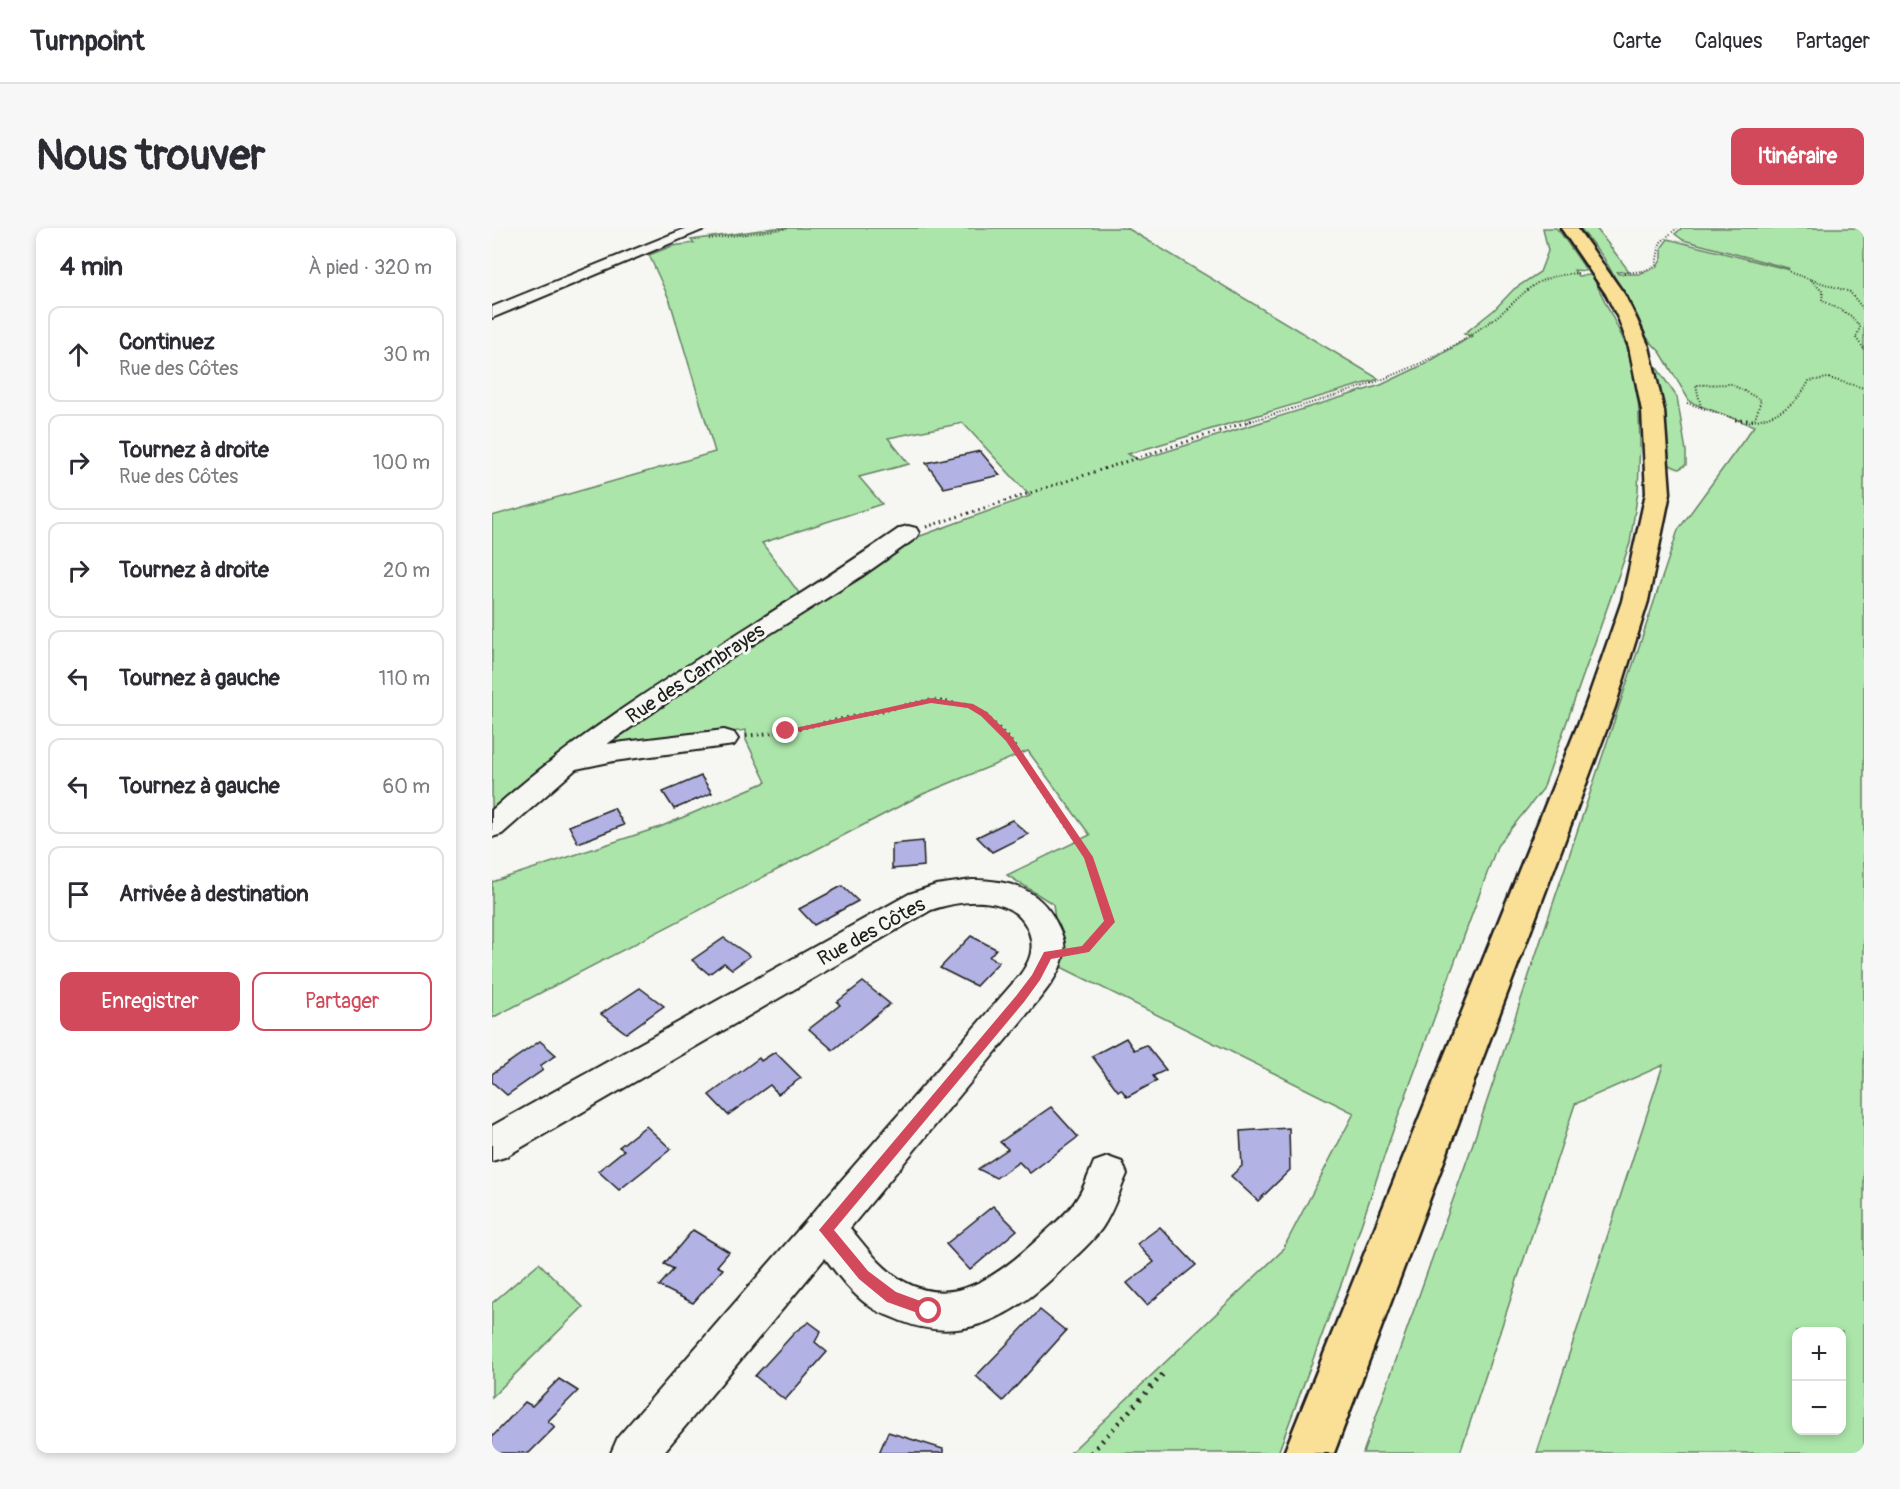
<!DOCTYPE html>
<html lang="fr">
<head>
<meta charset="utf-8">
<style>
  :root { --surface:#fff; --page:#f7f7f7; --text:#2b2b33; --muted:#7c7c81; --line:#e1e1e2; --accent:#d1495b }
  body { margin:0; font-family:Pangolin,sans-serif; background:var(--page); color:var(--text) }
  .controls { position:absolute; right:18px; bottom:18px; display:grid; overflow:hidden; border-radius:12px; box-shadow:0 3px 9px #0003 }
  .controls button { width:54px; height:54px; display:grid; place-items:center; padding:0; border:0; border-bottom:2px solid var(--line); background:var(--surface); color:var(--text); font:30px sans-serif }
  .stop { position:absolute; width:18px; height:18px; margin:-14px; border:4px solid #d1495b; border-radius:50%; background:#fff }
  .stop.end { background:#d1495b; border-color:#fff; box-shadow:0 2px 6px #0008 }
  .list { margin:0; padding:0; list-style:none }
  h2 { display:flex; justify-content:space-between; align-items:center; height:78px; margin:0; padding:0 24px; font-size:26px }
  h2 small { font-size:20px; font-weight:400; color:var(--muted) }
  .list li { display:grid; grid-template-columns:39px 1fr auto; gap:18px; align-items:center; box-sizing:border-box; height:96px; margin:0 12px 12px; padding:0 12px; border:2px solid var(--line); border-radius:12px }
  .list b { display:block; font-size:22px; white-space:nowrap }
  .list p { margin:0; font-size:20px; white-space:nowrap; color:var(--muted) }
  .list em { font-size:20px; font-style:normal; color:var(--muted) }
  .actions { display:flex; gap:12px; padding:18px 24px }
  .actions a { flex:1; padding:14px 0; border:2px solid var(--accent); border-radius:12px; text-align:center; font-size:21px; color:var(--accent) }
  .actions .main { background:var(--accent); color:#fff }
  .icon { flex:none; width:33px; height:33px; fill:none; stroke:currentColor; stroke-width:2; stroke-linecap:round; stroke-linejoin:round }
  .map { position:relative; flex:none; width:1372px; height:1225px; overflow:hidden; border-radius:12px }
  header { display:flex; align-items:center; gap:36px; box-sizing:border-box; height:84px; padding:0 30px; background:var(--surface); border-bottom:2px solid var(--line) }
  header strong { font-size:28px }
  nav { display:flex; gap:33px; margin-inline-start:auto; font-size:21px }
  .intro { display:flex; align-items:center; justify-content:space-between; box-sizing:border-box; height:144px; padding:0 36px }
  h1 { margin:0; font-size:42px }
  .button { padding:15px 27px; border-radius:12px; background:var(--accent); color:#fff; font-size:21px; font-weight:700 }
  main { display:flex; gap:36px; padding:0 36px }
  aside { flex:1; background:var(--surface); border-radius:12px; box-shadow:0 3px 9px #0003 }
  .map>svg:first-child { display:block }
  .green { fill:#ace5aa; stroke:#648063; stroke-width:1.5; fill-rule:evenodd }
  .building { fill:#b2b2e4; stroke:#1c1c1c; stroke-width:1.5 }
  .lines { fill:none; stroke-linecap:round; stroke-linejoin:round }
  .minor-casing { stroke:#1c1c1c; stroke-width:4 }
  .major-casing { stroke:#1c1c1c; stroke-width:5 }
  .path-far3 { stroke:#1c1c1c; stroke-width:2; stroke-dasharray:1 2; stroke-linecap:butt }
  .path-far2 { stroke:#1c1c1c; stroke-width:3; stroke-dasharray:1.5 4; stroke-linecap:butt }
  .path-far1 { stroke:#1c1c1c; stroke-width:4; stroke-dasharray:1.5 4.5; stroke-linecap:butt }
  .path { stroke:#1c1c1c; stroke-width:5; stroke-dasharray:2 6; stroke-linecap:butt }
  .minor { fill:#f6f6f2; fill-rule:evenodd }
  .major { fill:#fadf96; fill-rule:evenodd }
  .route { fill:#d1495b }
  .labels { text-anchor:middle; stroke-width:6; stroke-linejoin:round; paint-order:stroke }
  .street-label { font-size:20px; fill:#1c1c1c; stroke:#f6f6f2 }
</style>
</head>
<body>
<header>
<strong>Turnpoint</strong>
<nav><a>Carte</a><a>Calques</a><a>Partager</a></nav>
</header>
<div class="intro"><h1>Nous trouver</h1><a class="button">Itinéraire</a></div>
<main>
<aside>
<h2>4 min<small>À pied · 320 m</small></h2>
<ul class="list">
<li><svg class="icon" aria-label="ahead" viewBox="0 0 24 24"><path d="M12 20V5M6 11l6-6 6 6"/></svg><div><b>Continuez</b><p>Rue des Côtes</p></div><em>30 m</em></li>
<li><svg class="icon" aria-label="right" viewBox="0 0 24 24"><path d="M7 20v-9h11M14 6l5 5-5 5"/></svg><div><b>Tournez à droite</b><p>Rue des Côtes</p></div><em>100 m</em></li>
<li><svg class="icon" aria-label="right" viewBox="0 0 24 24"><path d="M7 20v-9h11M14 6l5 5-5 5"/></svg><div><b>Tournez à droite</b></div><em>20 m</em></li>
<li><svg class="icon" aria-label="left" viewBox="0 0 24 24"><path d="M17 20v-9H6M10 6l-5 5 5 5"/></svg><div><b>Tournez à gauche</b></div><em>110 m</em></li>
<li><svg class="icon" aria-label="left" viewBox="0 0 24 24"><path d="M17 20v-9H6M10 6l-5 5 5 5"/></svg><div><b>Tournez à gauche</b></div><em>60 m</em></li>
<li><svg class="icon" aria-label="arrive" viewBox="0 0 24 24"><path d="M6 21V4h12l-3 4 3 4H6"/></svg><div><b>Arrivée à destination</b></div></li>
</ul>
<div class="actions"><a class="main">Enregistrer</a><a>Partager</a></div>
</aside>
<div class="map">
<svg width="1372" height="1225" viewBox="0 0 1372 1225">
  <rect width="100%" height="100%" fill="#f6f6f2"/>
  <filter id="ink" filterUnits="userSpaceOnUse"><feTurbulence type="fractalNoise" baseFrequency=".0167" numOctaves="2"/><feDisplacementMap in="SourceGraphic" scale="12" xChannelSelector="R" yChannelSelector="G"/><feConvolveMatrix kernelMatrix="1 2 1 2 8 2 1 2 1" color-interpolation-filters="sRGB"/></filter>
  <g filter="url(#ink)">
    <g class="green">
      <path d="M283 0H635L887 151 636 226 647 232 889 157 933 136 980 108 972 106 1002 82 1022 61 1048 44 1056 23 1051 0H1064L1068 4 1095 43 1082 42 1086 48 1100 47 1136 121 1146 165 1148 213 1146 263 1138 315 1051 561 1005 618 898 911 851 1051 786 1225H578L790 1023 862 885 569 739 561 676 515 647 598 607 536 523 431 566 0 790V654L168 599 274 554 254 512V502L110 521 106 516 423 310 538 268 471 195 396 210 417 236 367 249 390 276 270 315 307 365 314 369 0 590V288L223 224 178 73 157 27 180 18 202 15 199 12Z"/>
      <path d="M1088 0H1104L1137 43 1125 44 1126 46H1147L1165 39 1170 30V19L1176 11 1294 41 1296 40 1191 12 1183 6 1190 0H1372V1225H1045L1171 837 1083 876 968 1225H871L979 921 1186 302 1262 198 1198 174 1169 125 1155 110 1145 87 1111 29ZM1304 1104H1350V1202H1304Z"/>
      <path d="M1156 127 1185 169 1194 223V237L1187 241 1175 236Z"/>
      <path d="M47 1035 91 1079 0 1169V1075Z"/>
    </g>
    <g class="building">
      <path d="M488 223 508 247 452 260 434 235Z"/>
      <path d="M209 548 220 565 182 581 171 564Z"/>
      <path d="M122 580 132 597 86 615 77 598Z"/>
      <path d="M520 592 536 606 500 624 485 609Z"/>
      <path d="M431 613 432 638 400 641V616Z"/>
      <path d="M350 658 366 673 322 697 307 681Z"/>
      <path d="M479 708 504 721 497 729 507 734 484 758 448 740Z"/>
      <path d="M232 710 258 728 240 741 232 735 217 746 200 732Z"/>
      <path d="M371 754 398 776 341 822 317 801 348 777 345 774Z"/>
      <path d="M148 760 172 778 134 805 109 786Z"/>
      <path d="M634 810 642 822 654 817 674 842 661 848 665 853 635 869 629 861 626 863 600 828Z"/>
      <path d="M48 813 64 827 48 838 51 842 15 867 0 854V846Z"/>
      <path d="M283 824 309 850 286 866 278 857 236 887 217 867 267 830 269 833Z"/>
      <path d="M559 879 586 909 538 945 527 934 504 950 486 941 516 921 508 914Z"/>
      <path d="M154 898 179 921 127 962 106 943 132 922 127 919Z"/>
      <path d="M797 900 798 942 766 973 739 948 750 938 748 903Z"/>
      <path d="M501 978 525 1002 478 1042 454 1016Z"/>
      <path d="M668 999 704 1037 655 1077 635 1055 662 1034 645 1016Z"/>
      <path d="M201 1002 237 1024 225 1038 231 1041 201 1075 167 1058 182 1041 172 1036Z"/>
      <path d="M548 1082 574 1103 511 1173 484 1148Z"/>
      <path d="M317 1094 329 1103 323 1114 335 1124 293 1172 263 1148 304 1103Z"/>
      <path d="M67 1151 86 1163 56 1193 63 1199 37 1225H0V1209L33 1174 40 1178Z"/>
      <path d="M396 1204 451 1221V1225H387Z"/>
    </g>
    <g class="lines">
      <g class="minor-casing">
        <g id="minor">
          <path d="M195 0H215L0 90V79Z"/>
          <path d="M416 298 424 300 427 305 424 310 370 348 233 434 115 516 232 502 242 505 246 511 242 517 122 533 84 541 10 606 0 609V582C124 471 272 395 408 300Z"/>
          <path d="M480 652C516 652 547 660 564 694 569 704 574 714 572 725 569 746 552 765 540 780L358 1000C374 1019 390 1042 413 1054 464 1082 510 1044 546 1011 558 999 572 989 582 975 591 963 596 948 602 934L616 929 630 934 635 946C627 964 621 984 610 1000 598 1017 580 1031 565 1046 521 1088 470 1117 409 1093 398 1088 386 1085 376 1077 359 1065 346 1047 333 1030L171 1225H119L126 1209 528 747C538 733 543 721 537 704 522 665 471 671 439 682L13 929 0 933V898L417 666 444 657Z"/>
        </g>
      </g>
      <g class="major-casing">
        <path id="major" d="M1069 0H1085L1132 66 1145 92 1157 119 1172 183 1178 265 1156 373 1123 479 842 1225H792L1093 479 1130 373 1154 265 1150 183 1137 119 1127 92 1114 66Z"/>
      </g>
      <g class="path-far3">
        <path d="M217 11 297 0"/>
        <path d="M1296 41 1299 45 1358 64 1372 82"/>
        <path d="M1132 45 1152 43 1164 37 1168 15 1185 0"/>
        <path d="M1319 52 1331 64 1330 72 1359 88 1368 99 1364 110 1372 121"/>
        <path d="M1195 175 1252 194"/>
        <path d="M1209 179 1204 157 1239 156 1269 172 1263 191"/>
        <path d="M756 194C814 176 874 161 929 135 954 123 980 107 1003 90 1038 63 1038 48 1088 45"/>
        <path d="M1254 194C1282 190 1304 179 1317 153L1336 150 1372 160"/>
      </g>
      <g class="path-far2">
        <path d="M1243 192H1265"/>
        <path d="M434 299 761 192"/>
      </g>
      <path class="path-far1" d="M254 508 294 503 439 472 478 478 492 486 517 511 597 629 618 694 593 721 582 723"/>
      <path class="path" d="M599 1225 672 1145"/>
      <use href="#minor" class="minor"/>
      <use href="#major" class="major"/>
    </g>
  </g>
  <path class="route" d="M439 470 481 476 495 484 520 509 601 629 623 694 597 724 559 731 548 752 532 774 342 1002 376 1043 404 1064 442 1078 444 1083 437 1089 395 1074 367 1051 327 1002 524 768 540 747 552 724 590 718 612 693 592 630 514 513 489 488 476 480 439 475 294 506 290 503Z"/>
  <g class="labels">
    <g class="street-label">
      <text transform="translate(203 445) rotate(-34)" y="7">Rue des Cambrayes</text>
      <text transform="translate(379 703) rotate(-29)" y="7">Rue des Côtes</text>
    </g>
  </g>
</svg>
<div class="controls">
<button>+</button>
<button>−</button>
</div>
<div class="stop" style="left:437px;top:1083px"></div>
<div class="stop end" style="left:294px;top:503px"></div>
</div>
</main>
</body>
</html>
